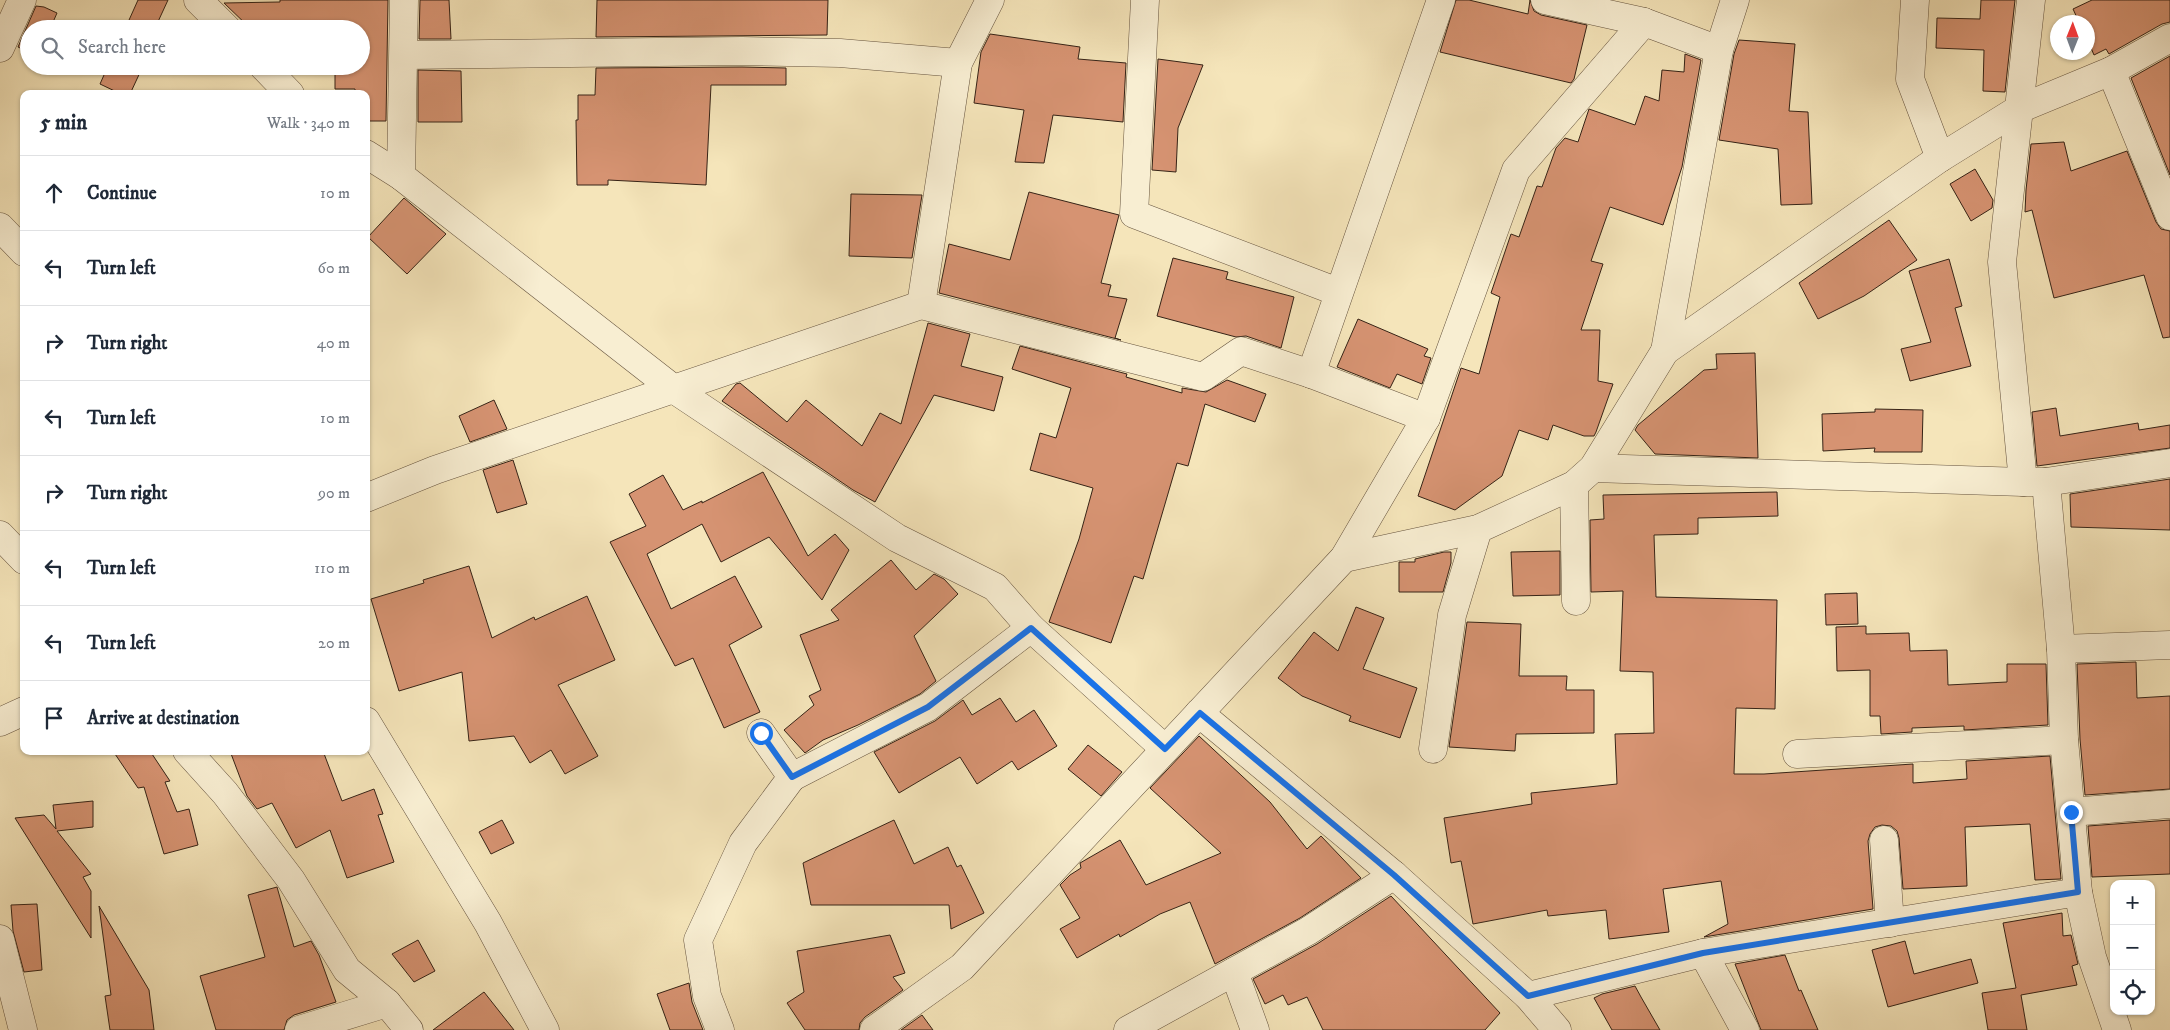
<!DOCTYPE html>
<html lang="en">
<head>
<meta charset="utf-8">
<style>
  :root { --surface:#fff; --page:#f2f2f3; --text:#1f2937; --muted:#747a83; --line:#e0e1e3 }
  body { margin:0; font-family:"IM FELL DW Pica",serif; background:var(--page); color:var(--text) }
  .controls { position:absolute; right:15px; bottom:15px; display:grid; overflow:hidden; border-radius:10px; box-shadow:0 1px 4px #0004 }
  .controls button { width:45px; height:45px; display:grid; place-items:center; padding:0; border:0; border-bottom:1px solid var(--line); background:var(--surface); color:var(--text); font:25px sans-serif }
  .compass { position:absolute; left:2050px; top:15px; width:45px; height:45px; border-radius:50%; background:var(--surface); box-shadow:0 1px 4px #0004; rotate:1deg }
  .stop { position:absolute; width:15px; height:15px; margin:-11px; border:4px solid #1a73e8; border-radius:50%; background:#fff }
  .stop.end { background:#1a73e8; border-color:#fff; box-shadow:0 1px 5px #0008 }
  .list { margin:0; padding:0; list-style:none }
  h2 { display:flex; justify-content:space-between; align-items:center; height:65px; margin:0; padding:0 20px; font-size:21px }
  h2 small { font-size:16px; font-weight:400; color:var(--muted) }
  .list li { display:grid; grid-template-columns:32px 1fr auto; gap:15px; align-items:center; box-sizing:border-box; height:75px; padding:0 20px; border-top:1px solid var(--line) }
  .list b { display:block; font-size:19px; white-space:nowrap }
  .list em { font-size:16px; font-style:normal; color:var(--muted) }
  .icon { flex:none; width:28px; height:28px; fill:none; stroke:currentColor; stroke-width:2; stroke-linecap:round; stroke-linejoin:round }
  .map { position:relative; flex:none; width:2170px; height:1030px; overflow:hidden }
  .search { position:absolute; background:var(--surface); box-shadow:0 1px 4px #0004; left:20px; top:20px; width:350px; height:55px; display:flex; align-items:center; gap:12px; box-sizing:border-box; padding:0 18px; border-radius:28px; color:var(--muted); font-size:19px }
  .panel { position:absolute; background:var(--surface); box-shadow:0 1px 4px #0004; left:20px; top:90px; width:350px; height:665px; border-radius:10px }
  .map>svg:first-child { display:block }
  .building { fill:#d69372; stroke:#362316 }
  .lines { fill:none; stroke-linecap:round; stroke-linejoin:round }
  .minor-casing { stroke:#66543f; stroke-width:29 }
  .minor { stroke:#f8eed2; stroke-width:28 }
  .route { stroke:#1a73e8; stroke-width:6 }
</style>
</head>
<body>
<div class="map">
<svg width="2170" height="1030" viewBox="0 0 2170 1030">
  <rect width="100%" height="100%" fill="#f5e5ba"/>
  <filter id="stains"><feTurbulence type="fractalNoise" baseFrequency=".004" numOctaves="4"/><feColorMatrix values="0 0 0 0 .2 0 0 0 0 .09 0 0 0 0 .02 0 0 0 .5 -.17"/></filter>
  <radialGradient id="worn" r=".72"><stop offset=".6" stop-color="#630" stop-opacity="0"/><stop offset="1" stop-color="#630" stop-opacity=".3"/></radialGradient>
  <g class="building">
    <path d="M138 0H168L156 26 160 29H125Z"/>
    <path d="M280 0H388L386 121H366V94H355V89H335V70H296L295 66H361V29H251L224 3 280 2Z"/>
    <path d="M420 0H449L451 39H419Z"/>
    <path d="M597 0H828L827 35 596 37Z"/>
    <path d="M1456 0H1469L1528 14 1530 0 1534 11 1541 15 1587 25 1574 79 1571 83 1440 52Z"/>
    <path d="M1981 0H2015L2005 92 1983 91 1984 50 1936 48 1937 18 1980 19Z"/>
    <path d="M2092 0H2170V22L2162 24 2109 54 2106 49 2094 55 2088 41V22H2079L2073 9Z"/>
    <path d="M36 6 44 7 57 13 50 29H29V52L18 47Z"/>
    <path d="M990 34 1080 47 1078 59 1126 63 1123 122 1053 115 1044 163 1015 162 1024 110 974 103 981 52Z"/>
    <path d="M1739 40 1795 44 1789 111 1808 112 1812 204 1781 205 1778 149 1719 140 1734 54Z"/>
    <path d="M1685 54 1701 60 1682 167 1663 225 1610 207 1591 261 1603 264 1581 330H1600L1598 381 1613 384 1596 432 1594 436H1584L1553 425 1548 440 1519 430 1502 476 1455 510 1418 496 1461 368 1479 374 1500 297 1491 293 1511 234 1519 237 1537 186 1542 187 1556 148 1565 138 1578 142 1589 109 1635 125 1645 96 1659 101 1662 70 1684 72Z"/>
    <path d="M2170 56V175L2131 78Z"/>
    <path d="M1158 59 1203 65 1178 128 1176 172 1152 170Z"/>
    <path d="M108 66H143L130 94H121L100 84Z"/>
    <path d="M742 67 786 68V85H711L706 185 608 180V185H577L576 120H578V95H595L596 68Z"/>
    <path d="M418 70 461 71 462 122H418Z"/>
    <path d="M2064 142 2071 171 2127 151 2156 222 2161 229 2170 231V337L2163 338 2144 275 2054 298 2032 210 2025 212 2026 190 2031 144Z"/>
    <path d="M1975 169 1993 200 1992 208 1971 221 1950 184Z"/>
    <path d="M1029 192 1119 215 1101 283 1111 285 1108 296 1127 299 1115 338 1121 340 939 293 949 244 1010 260Z"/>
    <path d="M851 194 922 195 912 258 849 256Z"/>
    <path d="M404 198 446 234 407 274 368 237Z"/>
    <path d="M1889 220 1917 260 1864 296 1818 319 1799 283Z"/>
    <path d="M1173 258 1228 272 1226 279 1294 297 1281 348 1246 336 1236 337 1157 316Z"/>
    <path d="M1949 259 1962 306 1955 308 1971 366 1910 381 1901 349 1931 342 1909 271Z"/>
    <path d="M1358 319 1428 349 1424 356 1431 358 1422 384 1397 374 1390 388 1337 367Z"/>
    <path d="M928 323 970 334 961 366 1003 377 994 411 934 395 875 502 853 490 722 401 736 384 740 383 787 422 806 400 862 446 880 413 901 424Z"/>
    <path d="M1020 346 1127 374 1126 377 1182 393V388L1206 392 1227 380 1266 394 1255 422 1205 404 1188 466 1177 463 1143 579 1134 576 1111 643 1049 622 1079 539 1093 488 1030 470 1040 433 1056 438 1071 388 1012 369Z"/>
    <path d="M1755 353 1758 458 1655 454 1635 430 1638 425 1704 370 1717 369 1716 354Z"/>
    <path d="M494 400 507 429 470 442 459 416Z"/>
    <path d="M2056 408 2060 436 2138 423 2139 430 2170 425V448L2037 466 2032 412Z"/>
    <path d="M1875 409 1923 410 1922 452H1874L1875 448 1823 451 1822 414 1875 412Z"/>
    <path d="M513 460 527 504 497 513 483 470Z"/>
    <path d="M763 472 808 556 835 534 849 550 822 600 769 537 721 562 702 524 647 554 671 609 735 576 762 627 729 645 760 712 724 728 693 658 675 666 610 542 646 526 629 494 663 475 683 510 702 501V503Z"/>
    <path d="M2170 479V530L2071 527 2070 494Z"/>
    <path d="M1777 492 1778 516 1698 518V534L1654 535 1656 597 1777 600 1775 709 1736 708 1734 774H1764L1913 764V783L1967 779 1966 761 2050 756 2061 879 2035 880 2030 824 1965 827 1967 886 1903 889 1899 838 1897 831 1891 826 1882 825 1875 827 1870 834 1868 841 1873 909 1704 937 1728 924 1721 881 1663 889 1669 932 1609 939 1606 910 1548 916 1547 910 1473 924 1461 861 1451 863 1444 818 1532 804 1531 793 1617 784 1615 734 1654 733 1653 672 1620 671 1623 591 1591 592 1590 520 1604 519 1603 495Z"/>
    <path d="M1560 551V595L1513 596 1511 552Z"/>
    <path d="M1444 552H1451V563L1443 592H1399V562H1415V559Z"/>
    <path d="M891 560 916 590 934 574 944 579 958 594 914 636 936 681 920 694 858 725 823 740 805 753 784 730 814 705 809 696 821 690 800 635 839 620 831 610Z"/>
    <path d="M469 566 492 638 534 617 535 620 587 596 615 660 558 685 598 756 565 774 551 750 530 763 514 736 469 741 462 672 399 691 371 599 424 583 423 580Z"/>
    <path d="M1857 593 1858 624 1826 625 1825 594Z"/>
    <path d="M1356 607 1384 618 1363 669 1417 688 1400 738 1349 721 1351 716 1302 696 1278 678 1314 632 1338 651Z"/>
    <path d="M1467 622 1521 624 1519 676H1567L1566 690H1594V733L1516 734 1515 751 1449 747Z"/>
    <path d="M1866 626V634L1909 633 1910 651 1947 650 1948 685 2007 682V664H2046L2048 725 1964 730V726L1912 728V732L1881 734 1880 716H1870V670L1837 671 1836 627Z"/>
    <path d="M2136 662 2137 698 2170 696V789L2085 795 2080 739 2077 664Z"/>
    <path d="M1000 698 1016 722 1034 710 1057 746 1018 770 1012 761 977 784 960 757 899 793 874 752 935 721 963 700 972 715Z"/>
    <path d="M1199 736 1270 802 1307 849 1321 836 1361 878 1300 918 1215 964 1190 902 1160 914 1120 937 1119 934 1077 958 1060 929 1080 918 1060 885 1070 875 1081 868 1080 863 1120 840 1146 885 1221 853 1150 788Z"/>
    <path d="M1088 745 1122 772 1101 796 1068 769Z"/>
    <path d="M113 751H150L170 781 165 782 177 812 189 809 198 845 164 854 144 787 138 788Z"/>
    <path d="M230 751H323L342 801 374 789 383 814 378 815 394 862 347 878 330 830 296 848 272 803 257 809 247 796Z"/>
    <path d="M93 801V827L57 831 91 874 83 877 91 891V938L15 818 44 815 56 829 53 805Z"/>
    <path d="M502 820 514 843 491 854 479 832Z"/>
    <path d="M894 820 914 864 948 847 957 867 961 865 984 913 951 929 949 905H811L803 863Z"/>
    <path d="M2170 820V874L2092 877 2088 826Z"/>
    <path d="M277 887 294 947 311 941 319 955 336 1002 294 1015 287 1020 284 1030H216L200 976 265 957 248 895Z"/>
    <path d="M1391 896 1500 1013 1485 1030H1323L1307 997 1288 1005 1283 995 1265 1004 1253 979 1317 944Z"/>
    <path d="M37 904 42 970 24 972 13 931 11 905Z"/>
    <path d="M99 906 149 990 154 1030H110L105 996 111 995Z"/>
    <path d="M2062 913 2063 936 2071 935 2078 964 2072 966 2077 985 2021 995 2027 1030H1988L1982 993 2016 988 2003 923Z"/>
    <path d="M890 935 905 973 893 977 903 990 865 1017 860 1023 859 1030H805L787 1003 804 992 797 951Z"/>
    <path d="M418 940 435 971 414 982 392 954Z"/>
    <path d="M1905 941 1914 974 1971 959 1978 983 1888 1007 1872 950Z"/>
    <path d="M1785 955 1799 991 1801 990 1818 1030H1761L1735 964Z"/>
    <path d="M689 983 692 1002 703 1030H670L657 994Z"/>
    <path d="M1635 986 1641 997 1660 1030H1612L1594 998 1602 994Z"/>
    <path d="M484 992 514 1030H433Z"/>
    <path d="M922 1015 933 1030H901Z"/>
  </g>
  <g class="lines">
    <g class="minor-casing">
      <g id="minor">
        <path d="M198 0 227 29"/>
        <path d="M1145 0 1134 214 1338 292"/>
        <path d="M1545 0 1644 22 1719 50"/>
        <path d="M1915 0 1910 79 1940 158"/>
        <path d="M0 48 22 0"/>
        <path d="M404 55 742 51 840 53 958 63"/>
        <path d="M263 66 290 94"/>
        <path d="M2111 71 2170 216"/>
        <path d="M366 154 401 176 675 390 897 538 995 587 1031 628 1165 749"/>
        <path d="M401 176 404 0"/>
        <path d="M0 227 24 252"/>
        <path d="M921 305 958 63 990 0"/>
        <path d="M1665 351 1719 50 1735 0"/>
        <path d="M1311 374 1441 0"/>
        <path d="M1593 468 2023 482H2046L2170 463"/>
        <path d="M2023 482 2002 262 2031 0"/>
        <path d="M2046 482 2061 649 2064 740 2078 892 2092 957 2117 1030"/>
        <path d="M1574 485 1576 601"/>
        <path d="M366 498 435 470 921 305 1203 377 1241 351 1311 374 1426 418"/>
        <path d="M0 535 24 560"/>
        <path d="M1344 558 1478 529 1574 485 1593 468 1665 351 1940 158 2019 109 2111 71 2170 38"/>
        <path d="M2061 649 2170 645"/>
        <path d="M1199 713 1394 875 1528 996 1557 1030"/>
        <path d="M366 721 488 923 545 1030"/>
        <path d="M0 722 24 711"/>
        <path d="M761 733 792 777 928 707 1031 628"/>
        <path d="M1433 749 1452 615 1478 529"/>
        <path d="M187 751 225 793 291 880 347 970 387 1003 409 1030"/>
        <path d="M1797 754 2064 740"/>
        <path d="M2071 812 2170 804"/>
        <path d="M1884 840 1890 923"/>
        <path d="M0 939 23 1030"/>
        <path d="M1703 953 1745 1030"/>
        <path d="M1234 972 1255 1030"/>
        <path d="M1528 996 1703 953 2078 892"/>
        <path d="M299 1030 387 1003"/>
        <path d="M720 1030 707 996 698 940 743 843 792 777"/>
        <path d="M874 1030 962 967 1344 558 1426 418 1516 170 1644 22"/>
        <path d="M1128 1030 1308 931 1394 875"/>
      </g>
    </g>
    <use href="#minor" class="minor"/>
  </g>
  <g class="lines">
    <path class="route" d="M761 733 792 777 928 707 1031 628 1165 749 1200 713 1394 875 1528 996 1703 953 2078 892 2071 812"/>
  </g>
  <rect width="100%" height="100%" filter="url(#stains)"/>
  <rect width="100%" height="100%" fill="url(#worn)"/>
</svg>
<div class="controls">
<button>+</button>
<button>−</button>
<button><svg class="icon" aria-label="locate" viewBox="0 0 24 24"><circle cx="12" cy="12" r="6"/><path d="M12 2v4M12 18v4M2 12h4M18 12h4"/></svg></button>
</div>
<svg class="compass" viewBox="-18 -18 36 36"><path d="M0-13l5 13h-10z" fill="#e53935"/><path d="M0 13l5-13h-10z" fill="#747a83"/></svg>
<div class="stop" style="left:761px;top:733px"></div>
<div class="stop end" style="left:2071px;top:812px"></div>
<div class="search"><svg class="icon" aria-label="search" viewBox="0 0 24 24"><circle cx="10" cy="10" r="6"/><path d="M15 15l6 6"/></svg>Search here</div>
<section class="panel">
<h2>5 min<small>Walk · 340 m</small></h2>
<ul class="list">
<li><svg class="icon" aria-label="ahead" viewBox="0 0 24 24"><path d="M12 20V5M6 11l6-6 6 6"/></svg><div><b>Continue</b></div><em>10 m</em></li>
<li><svg class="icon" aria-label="left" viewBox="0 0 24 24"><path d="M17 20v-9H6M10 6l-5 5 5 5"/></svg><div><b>Turn left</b></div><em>60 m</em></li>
<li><svg class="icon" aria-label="right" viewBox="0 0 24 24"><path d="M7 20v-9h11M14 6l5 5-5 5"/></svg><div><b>Turn right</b></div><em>40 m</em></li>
<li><svg class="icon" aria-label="left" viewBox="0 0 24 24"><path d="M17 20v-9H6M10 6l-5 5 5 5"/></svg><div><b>Turn left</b></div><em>10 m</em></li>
<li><svg class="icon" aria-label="right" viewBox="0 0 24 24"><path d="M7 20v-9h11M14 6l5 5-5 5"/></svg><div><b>Turn right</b></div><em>90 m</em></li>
<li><svg class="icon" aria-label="left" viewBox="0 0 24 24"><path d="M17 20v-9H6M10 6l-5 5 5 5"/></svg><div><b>Turn left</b></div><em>110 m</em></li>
<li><svg class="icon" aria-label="left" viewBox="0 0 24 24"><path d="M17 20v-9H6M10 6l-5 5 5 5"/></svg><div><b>Turn left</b></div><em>20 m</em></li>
<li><svg class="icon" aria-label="arrive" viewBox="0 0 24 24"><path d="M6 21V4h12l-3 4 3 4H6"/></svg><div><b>Arrive at destination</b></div></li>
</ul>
</section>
</div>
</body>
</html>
